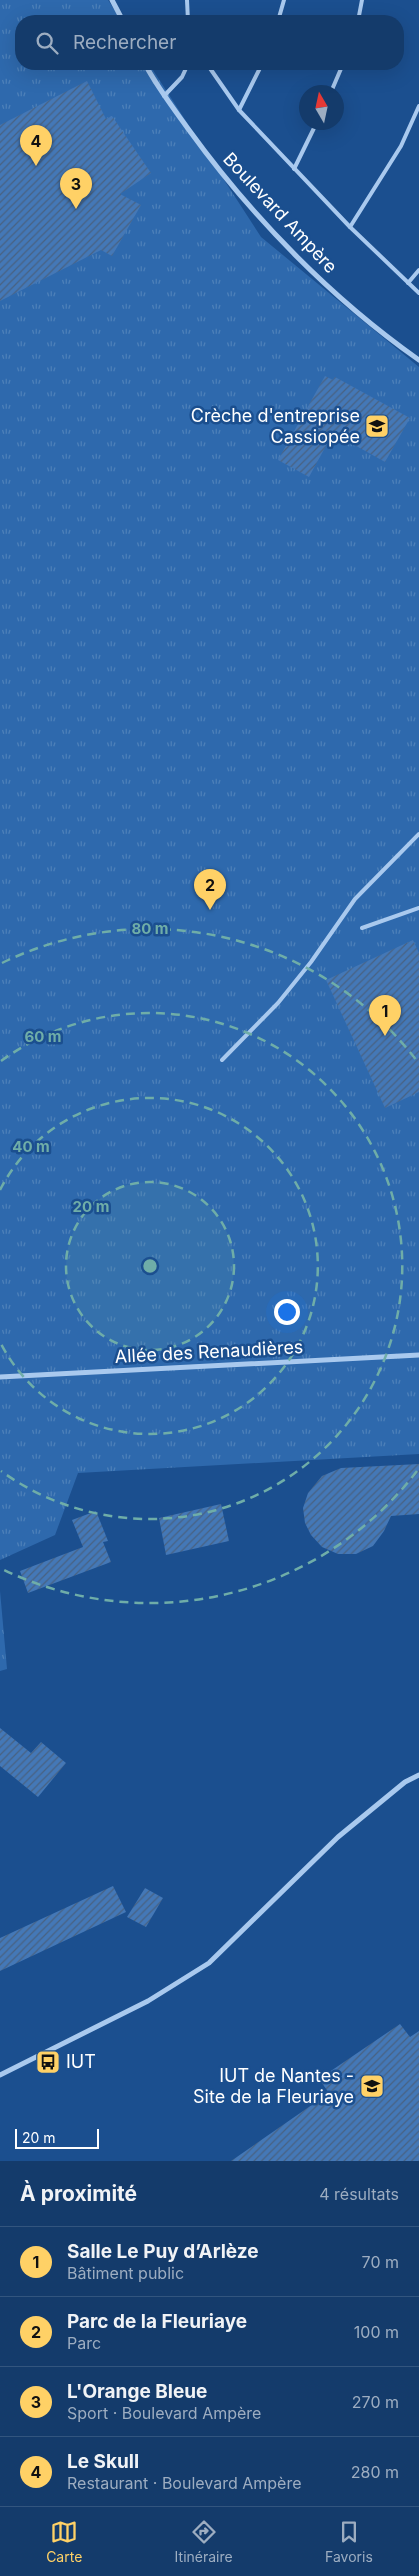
<!DOCTYPE html>
<html lang="fr">
<head>
<meta charset="utf-8">
<style>
  :root { --surface:#143b6b; --page:#1d4271; --text:#f1f3f6; --muted:#9dadc1; --line:#33557e; --accent:#ffd166 }
  body { margin:0; font-family:Inter,sans-serif; background:var(--page); color:var(--text) }
  .compass { position:absolute; left:299px; top:85px; width:45px; height:45px; border-radius:50%; background:var(--surface); box-shadow:0 5px 20px #0002; rotate:351deg }
  .scale { position:absolute; left:15px; bottom:12px; width:84px; box-sizing:border-box; padding-left:5px; border:2px solid #fff; border-top:0; font-size:14px; line-height:18px; white-space:nowrap; color:#fff; -webkit-text-stroke:4px #1b4f8f; paint-order:stroke }
  .you { position:absolute; left:286px; top:1311px; width:18px; height:18px; margin:-12px; border:4px solid #fff; border-radius:50%; background:#1a73e8; box-shadow:0 0 0 8px #1a73e833 }
  .badge { display:grid; place-items:center; width:32px; height:32px; border-radius:50%; background:var(--accent); color:#111; font-size:16px; font-weight:700 }
  .pin { position:absolute; translate:-50% -41px; filter:drop-shadow(0 1px 2px #0008) }
  .pin::after { content:''; position:absolute; top:26px; width:18px; height:15px; background:inherit; clip-path:polygon(0 0,100% 0,50% 100%) }
  .list { margin:0; padding:0; list-style:none }
  h2 { display:flex; justify-content:space-between; align-items:center; height:65px; margin:0; padding:0 20px; font-size:21px }
  h2 small { font-size:16px; font-weight:400; color:var(--muted) }
  .list li { display:grid; grid-template-columns:32px 1fr auto; gap:15px; align-items:center; box-sizing:border-box; height:70px; padding:0 20px; border-top:1px solid var(--line) }
  .list b { display:block; font-size:19px; white-space:nowrap }
  .list p { margin:0; font-size:16px; white-space:nowrap; color:var(--muted) }
  .list em { font-size:16px; font-style:normal; color:var(--muted) }
  .icon { flex:none; width:28px; height:28px; fill:none; stroke:currentColor; stroke-width:2; stroke-linecap:round; stroke-linejoin:round }
  .map { position:relative; flex:none; width:419px; height:2161px; overflow:hidden }
  .search { position:absolute; background:var(--surface); box-shadow:0 5px 20px #0002; left:15px; right:15px; top:15px; height:55px; display:flex; align-items:center; gap:12px; box-sizing:border-box; padding:0 18px; border-radius:20px; color:var(--muted); font-size:19px }
  .sheet { height:345px; background:var(--surface) }
  nav { display:flex; justify-content:space-around; align-items:center; box-sizing:border-box; height:70px; border-top:1px solid var(--line); background:var(--surface); font-size:14px; color:var(--muted) }
  nav a { display:grid; justify-items:center; gap:2px }
  nav .on { color:var(--accent) }
  .map>svg:first-child { display:block }
  .park { fill:url(#park-tufts) }
  .building { fill:url(#building-hatch) }
  .lines { fill:none; stroke-linecap:round; stroke-linejoin:round }
  .lane { stroke:#a9c9ee; stroke-width:4 }
  .street { stroke:#a9c9ee; stroke-width:5 }
  .ring { fill:none; stroke:#6fada8; stroke-width:2.5; stroke-dasharray:9 6 }
  .labels { text-anchor:middle; stroke-width:5; stroke-linejoin:round; paint-order:stroke }
  .street-label { font-size:18px; fill:#fff; stroke:#1b4f8f }
  .poi-label { font-size:18px; fill:#fff; stroke:#1b4f8f; text-anchor:end }
  .centre { fill:#6fada8; stroke:#1b4f8f; stroke-width:2.5 }
  .ring-label { font-size:15px; text-anchor:middle; font-weight:bold; fill:#6fada8; stroke:#1b4f8f; stroke-width:5; stroke-linejoin:round; paint-order:stroke }
</style>
</head>
<body>
<div class="map">
<svg width="419" height="2161" viewBox="0 0 419 2161">
  <defs>
    <pattern id="park-tufts" width="24" height="20" patternUnits="userSpaceOnUse" patternTransform="scale(1.25)"><rect width="24" height="20" fill="#2e69ad"/><path d="M3 7l-1-3M5 7V3M7 7l1-3M15 17l-1-3M17 17v-4M19 17l1-3" fill="none" stroke="#4d80b9"/></pattern>
    <pattern id="building-hatch" width="6" height="6" patternUnits="userSpaceOnUse" patternTransform="scale(1.25)"><rect width="6" height="6" fill="#4478b7"/><path d="M-1 1l2-2M0 6l6-6M5 7l2-2" fill="none" stroke="#486282"/></pattern>
  </defs>
  <rect width="100%" height="100%" fill="#1b4f8f"/>
  <g class="park">
    <path d="M0 0H108L122 21H21V64H149L261 237 419 367V1454L78 1473 55 1535 0 1560Z"/>
    <path d="M0 1591 7 1669 0 1671Z"/>
  </g>
  <g class="building">
    <path d="M87 81 106 119 112 116 151 173 120 194 141 205 112 256 101 250 0 301V125Z"/>
    <path d="M325 376 333 380 335 377 410 418 385 462 333 433 309 477 278 460Z"/>
    <path d="M413 940 419 953V1092L385 1108 326 980Z"/>
    <path d="M419 1464V1514L391 1516 384 1531 373 1546 356 1554H338L322 1547 311 1535 305 1523 303 1508 308 1493 322 1476 341 1468Z"/>
    <path d="M221 1504 229 1541 166 1555 159 1518Z"/>
    <path d="M96 1511 108 1541 103 1542 111 1562 28 1593 20 1571 83 1547 72 1520Z"/>
    <path d="M0 1728 31 1753 41 1742 66 1763 38 1797 0 1766Z"/>
    <path d="M113 1886 126 1912 0 1971V1938Z"/>
    <path d="M145 1888 163 1898 146 1927 127 1917Z"/>
    <path d="M400 2024 410 2037 419 2031V2161H231L329 2093 319 2079Z"/>
  </g>
  <g class="lines">
    <g class="lane">
      <path d="M187 0 188 21"/>
      <path d="M278 21 284 0"/>
      <path d="M358 21 362 0"/>
      <path d="M207 64 239 110 350 227 419 293"/>
      <path d="M331 92 343 64"/>
      <path d="M164 96 182 77 188 64"/>
      <path d="M239 110 262 64"/>
      <path d="M294 169 317 122"/>
      <path d="M350 227 401 146 419 106"/>
      <path d="M408 283 419 270"/>
      <path d="M362 928 419 908"/>
      <path d="M222 1060 278 1003 311 962 355 899 419 834"/>
    </g>
    <g class="street">
      <path d="M112 0 123 21"/>
      <path d="M145 64C157 87 174 109 189 130 252 217 331 298 419 360"/>
      <path d="M0 1377 419 1355"/>
      <path d="M0 2075 148 2001 209 1963 338 1837 405 1782 419 1775"/>
    </g>
  </g>
  <circle cx="150" cy="1266" r="84" fill="#6fada8" fill-opacity=".12"/>
  <g class="ring">
    <circle cx="150" cy="1266" r="84"/>
    <path d="M0 1190A168 168 0 1 1 0 1342"/>
    <path d="M1 1061A253 253 0 1 1 1 1471"/>
    <path d="M417 1471A337 337 0 0 1 2 1569M2 963A337 337 0 0 1 417 1061"/>
  </g>
  <defs>
    <g id="school-square" transform="scale(1.25)"><rect x="-9" y="-9" width="18" height="18" rx="4" fill="#ffd166" stroke="#1b4f8f"/><path d="M0-5L7-2L0 1L-7-2ZM-4 1L0 2.5L4 1V4Q0 6-4 4Z" fill="#111"/></g>
    <g id="bus-square" transform="scale(1.25)"><rect x="-9" y="-9" width="18" height="18" rx="4" fill="#ffd166" stroke="#1b4f8f"/><path d="M-5-6H5V4H4V6H2V4H-2V6H-4V4H-5ZM-3.5-4V0h7V-4ZM-3.5 1.2v1.5H-2V1.2ZM2 1.2v1.5H3.5V1.2Z" fill="#111"/></g>
    <g id="university-square" transform="scale(1.25)"><rect x="-9" y="-9" width="18" height="18" rx="4" fill="#ffd166" stroke="#1b4f8f"/><path d="M0-5L7-2L0 1L-7-2ZM-4 1L0 2.5L4 1V4Q0 6-4 4Z" fill="#111"/></g>
  </defs>
  <g fill-rule="evenodd">
    <use href="#school-square" x="377" y="426"/>
    <use href="#bus-square" x="48" y="2062"/>
    <use href="#university-square" x="372" y="2086"/>
  </g>
  <g class="labels">
    <g class="street-label">
      <text transform="translate(280 213) rotate(47)" y="6">Boulevard Ampère</text>
      <text transform="translate(209 1352) rotate(-3)" y="6">Allée des Renaudières</text>
    </g>
    <g class="poi-label">
      <text x="360" y="422">Crèche d'entreprise<tspan x="360" dy="21">Cassiopée</tspan></text>
      <text x="66" y="2068" text-anchor="start">IUT</text>
      <text x="354" y="2082">IUT de Nantes -<tspan x="354" dy="21">Site de la Fleuriaye</tspan></text>
    </g>
  </g>
  <circle cx="150" cy="1266" r="8" class="centre"/>
  <g class="ring-label">
    <text x="150" y="934">80 m</text>
    <text x="43" y="1042">60 m</text>
    <text x="31" y="1152">40 m</text>
    <text x="91" y="1212">20 m</text>
  </g>
</svg>
<svg class="compass" viewBox="-18 -18 36 36"><path d="M0-13l5 13h-10z" fill="#e53935"/><path d="M0 13l5-13h-10z" fill="#9dadc1"/></svg>
<div class="scale">20 m</div>
<div class="you"></div>
<div class="pin badge" style="left:385px;top:1036px">1</div>
<div class="pin badge" style="left:210px;top:910px">2</div>
<div class="pin badge" style="left:76px;top:209px">3</div>
<div class="pin badge" style="left:36px;top:166px">4</div>
<div class="search"><svg class="icon" aria-label="search" viewBox="0 0 24 24"><circle cx="10" cy="10" r="6"/><path d="M15 15l6 6"/></svg>Rechercher</div>
</div>
<section class="sheet">
<h2>À proximité<small>4 résultats</small></h2>
<ul class="list">
<li><span class="badge">1</span><div><b>Salle Le Puy d’Arlèze</b><p>Bâtiment public</p></div><em>70 m</em></li>
<li><span class="badge">2</span><div><b>Parc de la Fleuriaye</b><p>Parc</p></div><em>100 m</em></li>
<li><span class="badge">3</span><div><b>L'Orange Bleue</b><p>Sport · Boulevard Ampère</p></div><em>270 m</em></li>
<li><span class="badge">4</span><div><b>Le Skull</b><p>Restaurant · Boulevard Ampère</p></div><em>280 m</em></li>
</ul>
</section>
<nav>
<a class="on"><svg class="icon" aria-label="map" viewBox="0 0 24 24"><path d="M3 6l6-2 6 2 6-2v14l-6 2-6-2-6 2zM9 4v14M15 6v14"/></svg>Carte</a>
<a><svg class="icon" aria-label="directions" viewBox="0 0 24 24"><path d="M12 3l9 9-9 9-9-9zM9 14v-3h6M13 9l2 2-2 2"/></svg>Itinéraire</a>
<a><svg class="icon" aria-label="saved" viewBox="0 0 24 24"><path d="M7 4h10v16l-5-4-5 4z"/></svg>Favoris</a>
</nav>
</body>
</html>
